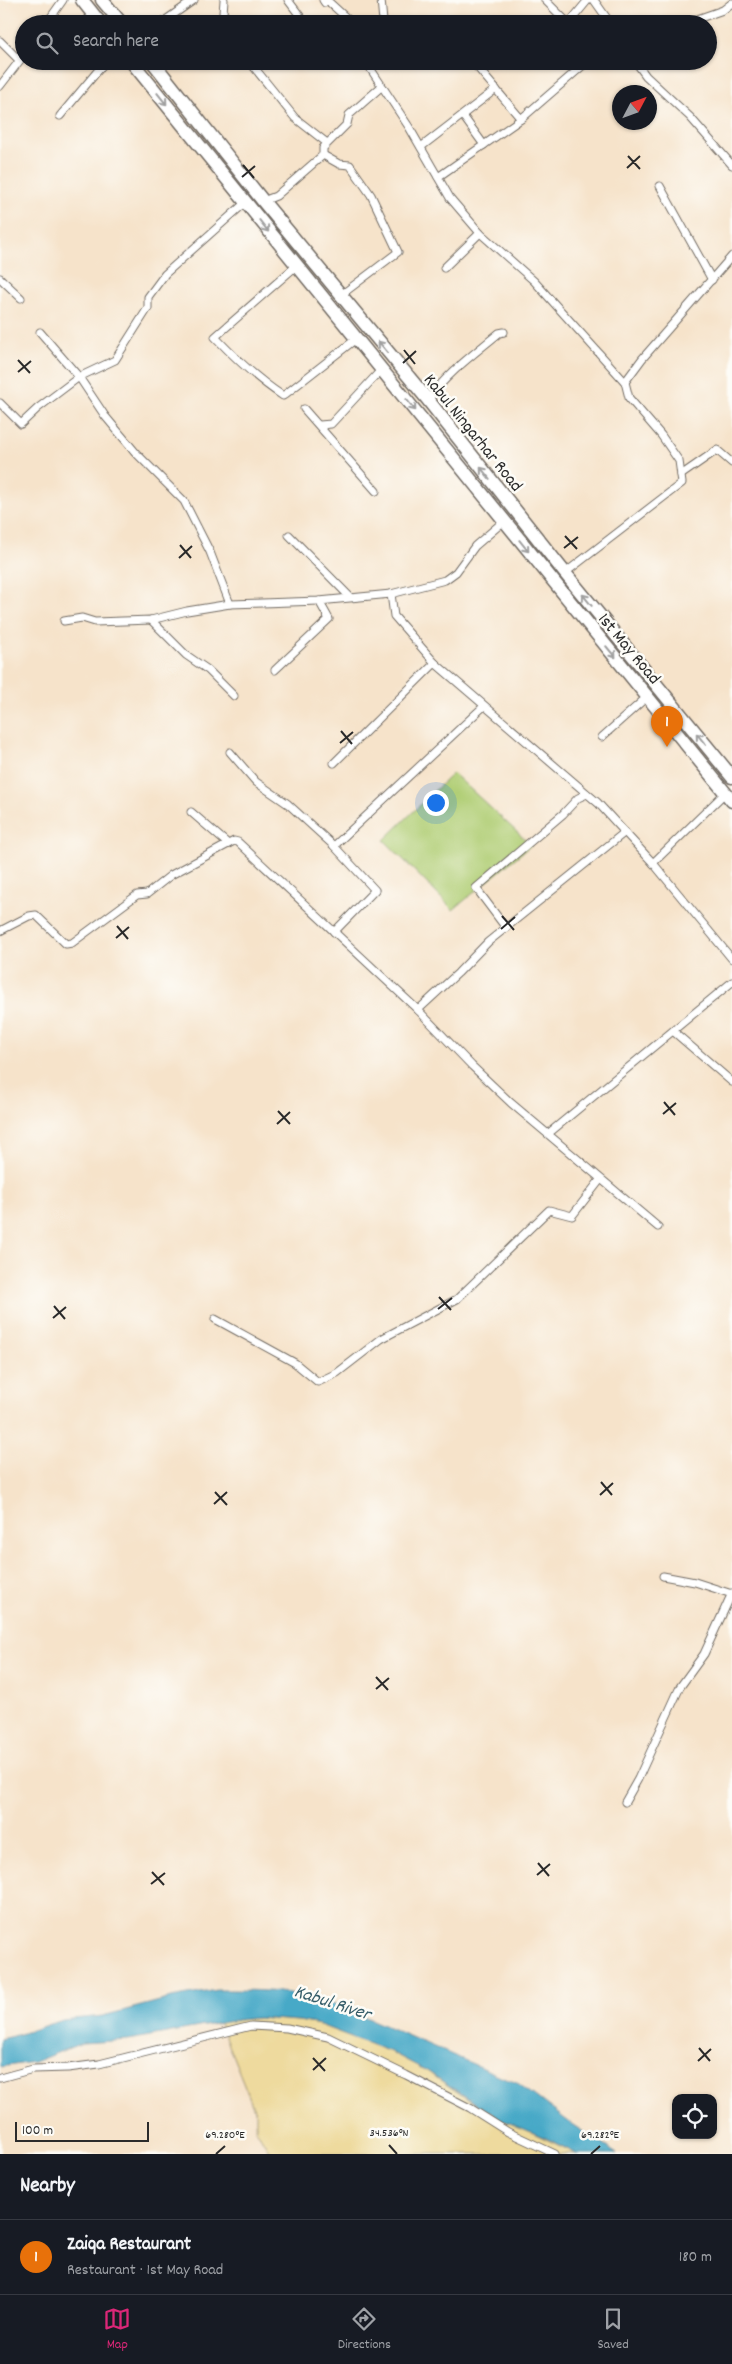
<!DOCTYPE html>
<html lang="en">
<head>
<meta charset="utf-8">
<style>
  :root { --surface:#171b24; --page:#20242c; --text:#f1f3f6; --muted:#9ea1a6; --line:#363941; --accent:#db2777 }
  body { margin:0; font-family:Dekko,sans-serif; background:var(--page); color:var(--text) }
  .controls { position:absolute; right:15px; bottom:15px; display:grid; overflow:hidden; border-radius:10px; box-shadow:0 1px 4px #0004 }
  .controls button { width:45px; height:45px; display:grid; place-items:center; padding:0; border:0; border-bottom:1px solid var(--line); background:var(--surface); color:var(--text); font:25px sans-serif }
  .compass { position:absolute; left:612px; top:85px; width:45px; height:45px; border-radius:50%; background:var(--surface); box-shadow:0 1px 4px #0004; rotate:49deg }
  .scale { position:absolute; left:15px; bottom:12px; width:134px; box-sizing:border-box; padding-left:5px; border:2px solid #2b2b2b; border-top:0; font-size:14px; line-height:18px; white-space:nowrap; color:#2b2b2b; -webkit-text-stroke:4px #fdfcf7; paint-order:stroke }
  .you { position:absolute; left:435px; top:802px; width:18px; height:18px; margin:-12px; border:4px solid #fff; border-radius:50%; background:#1a73e8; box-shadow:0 0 0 8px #1a73e833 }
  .badge { display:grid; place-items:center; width:32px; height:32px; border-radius:50%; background:var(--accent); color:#fff; font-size:16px; font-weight:700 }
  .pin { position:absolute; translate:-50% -41px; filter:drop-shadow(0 1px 2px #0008) }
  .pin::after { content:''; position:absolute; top:26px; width:18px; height:15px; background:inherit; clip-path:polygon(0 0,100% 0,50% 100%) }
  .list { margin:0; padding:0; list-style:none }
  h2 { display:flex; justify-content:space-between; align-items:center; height:65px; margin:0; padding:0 20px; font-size:21px }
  h2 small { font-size:16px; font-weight:400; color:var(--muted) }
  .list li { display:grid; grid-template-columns:32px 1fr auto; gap:15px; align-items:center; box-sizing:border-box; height:75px; padding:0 20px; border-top:1px solid var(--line) }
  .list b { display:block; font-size:19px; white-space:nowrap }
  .list p { margin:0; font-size:16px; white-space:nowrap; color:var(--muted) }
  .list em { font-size:16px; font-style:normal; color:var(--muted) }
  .icon { flex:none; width:28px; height:28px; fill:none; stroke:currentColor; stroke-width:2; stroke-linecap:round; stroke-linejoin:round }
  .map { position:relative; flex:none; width:732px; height:2154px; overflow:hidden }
  .search { position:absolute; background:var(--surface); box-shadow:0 1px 4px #0004; left:15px; right:15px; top:15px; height:55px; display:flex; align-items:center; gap:12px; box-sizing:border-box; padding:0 18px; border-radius:28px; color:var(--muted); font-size:19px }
  .sheet { height:140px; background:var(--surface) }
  nav { display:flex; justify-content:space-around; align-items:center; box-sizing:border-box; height:70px; border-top:1px solid var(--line); background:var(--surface); font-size:14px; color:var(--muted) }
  nav a { display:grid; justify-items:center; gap:2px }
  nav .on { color:var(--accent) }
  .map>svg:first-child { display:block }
  .green { fill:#b0ce75; stroke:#6e7c50 }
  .sand { fill:#eeda9e; stroke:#8c8264 }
  .water { fill:#47a9c7; stroke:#396a79 }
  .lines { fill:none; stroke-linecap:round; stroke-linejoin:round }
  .street-casing { stroke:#726b63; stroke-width:9 }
  .highway-casing { stroke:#726b63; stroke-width:15 }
  .street { stroke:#fff; stroke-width:7 }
  .highway { stroke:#fff; stroke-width:12 }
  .oneway { stroke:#a0a0a0 }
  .ticks { fill:none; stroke:#2b2b2b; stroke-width:2 }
  .labels { text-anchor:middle; stroke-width:5; stroke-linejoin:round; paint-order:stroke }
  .street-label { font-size:18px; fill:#2b2b2b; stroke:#fdfcf7 }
  .water-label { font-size:19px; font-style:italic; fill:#365d69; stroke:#fdfcf7 }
  .ticks-label { font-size:12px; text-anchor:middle; fill:#2b2b2b; stroke:#fdfcf7; stroke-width:5; stroke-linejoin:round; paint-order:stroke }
</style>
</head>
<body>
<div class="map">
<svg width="732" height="2154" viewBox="0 0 732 2154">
  <rect width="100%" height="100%" fill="#fdfcf7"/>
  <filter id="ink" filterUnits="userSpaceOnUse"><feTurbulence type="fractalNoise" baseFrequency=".02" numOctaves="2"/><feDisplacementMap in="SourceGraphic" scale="10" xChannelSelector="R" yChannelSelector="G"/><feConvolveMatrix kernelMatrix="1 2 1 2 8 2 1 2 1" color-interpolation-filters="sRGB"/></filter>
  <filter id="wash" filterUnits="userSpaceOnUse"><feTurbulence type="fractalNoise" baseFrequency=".0096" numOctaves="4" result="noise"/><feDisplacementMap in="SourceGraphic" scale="20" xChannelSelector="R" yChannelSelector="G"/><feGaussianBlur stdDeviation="1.12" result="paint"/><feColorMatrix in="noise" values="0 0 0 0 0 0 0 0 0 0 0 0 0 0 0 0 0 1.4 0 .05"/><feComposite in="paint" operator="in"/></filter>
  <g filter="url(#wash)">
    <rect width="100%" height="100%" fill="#f6e3ca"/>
    <path class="green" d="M453 773 531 845 453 910 384 840Z"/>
    <path class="sand" d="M257 2018 299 2021 320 2025 391 2052 427 2071 479 2107 577 2154H271L256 2129V2114L219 2022Z"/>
    <path class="water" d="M217 1990C260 1990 299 1990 340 2006L519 2084 573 2125 617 2154H577L546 2138 500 2119 427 2071 391 2052 320 2025 299 2021 257 2018 237 2020 128 2040 82 2043 34 2062 0 2067V2039L17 2035 63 2020 103 2016 171 1998Z"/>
  </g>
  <g filter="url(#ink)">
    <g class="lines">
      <g class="street-casing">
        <g id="street">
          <path d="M224 0 223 13 231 24"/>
          <path d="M288 0 306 24"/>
          <path d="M323 0 325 3 329 2 353 24"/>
          <path d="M545 0 569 24"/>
          <path d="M594 0 611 24"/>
          <path d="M569 23 588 0"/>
          <path d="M46 24 63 0"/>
          <path d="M160 24 194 0"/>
          <path d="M381 24 383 21 381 0"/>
          <path d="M683 24 723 10 732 3"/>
          <path d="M0 41 19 60"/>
          <path d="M204 61 207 64"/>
          <path d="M249 61 295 118 327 143"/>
          <path d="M368 61 370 68 409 127 450 198 480 233 534 281 625 382"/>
          <path d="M472 61 521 119"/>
          <path d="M635 61 646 76 690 117 732 165"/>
          <path d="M0 86 24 55"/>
          <path d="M60 116 106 61"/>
          <path d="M463 116 484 145"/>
          <path d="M421 147 496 89"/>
          <path d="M323 155 339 164 350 165 371 195 398 252 341 295"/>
          <path d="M438 177 521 119 588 61"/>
          <path d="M660 186 712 280"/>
          <path d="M263 201 276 196 323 155V148L347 124 349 115 382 86"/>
          <path d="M296 266 215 337C236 359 257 379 283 396L356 339"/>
          <path d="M444 268 480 233"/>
          <path d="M0 278 21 298"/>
          <path d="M40 332 79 377 105 416 136 453 184 501 210 552 230 604"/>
          <path d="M428 400C446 374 474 354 499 333L504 332"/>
          <path d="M0 403 21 424 38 408 79 377 115 360 148 308V297L165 274 246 202"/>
          <path d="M304 409 376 491"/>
          <path d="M320 425 331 424 382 369"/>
          <path d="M681 475 717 450 732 463"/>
          <path d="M289 535 350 597"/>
          <path d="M565 573 682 483 679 461 661 435 629 398 625 382 642 359 732 256"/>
          <path d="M391 594 394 616 435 663 598 803 653 863 732 959"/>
          <path d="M151 620 186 655 208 670 234 696"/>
          <path d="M64 621 82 618 95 622 151 620 187 611 230 604 319 601 391 594 445 580 456 572 475 546 504 521"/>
          <path d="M275 670 329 619 319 601"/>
          <path d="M602 737 648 696"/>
          <path d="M230 752 256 782 288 804 334 846 375 890 334 932"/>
          <path d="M334 763 435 663"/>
          <path d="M191 812 228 844"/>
          <path d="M334 846 484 706"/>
          <path d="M653 863 725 793"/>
          <path d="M506 928 476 888 563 814 578 798 587 794"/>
          <path d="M0 931 29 916 36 915 66 944 72 943 137 895 147 894 171 875 234 841 238 842 418 1010 472 1066 511 1103 658 1227"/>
          <path d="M418 1010 458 973 488 942 625 832"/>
          <path d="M673 1031 732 1082"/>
          <path d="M549 1133 732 982"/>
          <path d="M215 1319 295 1363 318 1382 337 1373 381 1339 457 1299 549 1210 572 1216 600 1180"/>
          <path d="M663 1576 695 1582 732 1594"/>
          <path d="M625 1802 638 1779 680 1687 704 1654 732 1593"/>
          <path d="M0 2078 33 2069 68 2068 99 2064 251 2026 287 2028 328 2037 406 2075 470 2108 508 2132 555 2154"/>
        </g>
      </g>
      <g class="highway-casing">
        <g id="highway">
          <path d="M82 0 101 24"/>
          <path d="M102 0 122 24"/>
          <path d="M131 61 732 801"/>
          <path d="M152 61 263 201 428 400 565 573 732 777"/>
        </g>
      </g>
      <use href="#street" class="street"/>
      <use href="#highway" class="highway"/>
    </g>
    <defs><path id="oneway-shaft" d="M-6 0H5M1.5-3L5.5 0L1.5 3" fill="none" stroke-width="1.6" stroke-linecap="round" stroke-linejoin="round" transform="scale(1.25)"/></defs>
    <g class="oneway">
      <use href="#oneway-shaft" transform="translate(162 99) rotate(51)"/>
      <use href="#oneway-shaft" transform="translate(264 226) rotate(52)"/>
      <use href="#oneway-shaft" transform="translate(383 347) rotate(-130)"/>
      <use href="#oneway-shaft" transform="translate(411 405) rotate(51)"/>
      <use href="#oneway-shaft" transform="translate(485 473) rotate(-129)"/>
      <use href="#oneway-shaft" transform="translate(524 546) rotate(51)"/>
      <use href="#oneway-shaft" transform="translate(587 600) rotate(-129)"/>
      <use href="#oneway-shaft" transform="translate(611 652) rotate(50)"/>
      <use href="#oneway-shaft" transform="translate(701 739) rotate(-129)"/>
    </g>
  </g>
  <path class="ticks" d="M628 156 640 169M243 165 254 178M627 168 640 156M242 177 255 166M404 350 415 364M18 360 30 373M403 363 416 351M18 372 31 361M565 536 577 549M180 545 191 558M564 548 578 537M179 558 192 546M341 731 352 744M340 743 353 732M502 916 514 930M117 926 128 939M501 929 515 917M116 938 129 927M664 1102 675 1115M278 1111 290 1124M663 1114 676 1103M277 1124 290 1112M439 1297 451 1310M54 1306 65 1319M438 1309 452 1298M53 1318 66 1307M601 1482 612 1495M215 1492 227 1505M600 1495 613 1483M214 1504 227 1492M376 1677 388 1690M376 1689 389 1678M538 1863 549 1876M152 1872 164 1885M537 1875 550 1864M151 1884 165 1873M699 2048 710 2061M313 2058 325 2071M698 2061 711 2049M313 2070 326 2058M389 2145 397 2154M216 2154 225 2146M591 2154 600 2146"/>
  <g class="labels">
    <g class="street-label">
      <text transform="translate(474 432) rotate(51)" y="6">Kabul Ningarhar Road</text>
      <text transform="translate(630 648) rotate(50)" y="6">1st May Road</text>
    </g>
    <g class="water-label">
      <text transform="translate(333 2001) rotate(18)" y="7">Kabul River</text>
    </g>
  </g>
  <g class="ticks-label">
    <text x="389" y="2136">34.536°N</text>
    <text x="225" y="2138">69.280°E</text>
    <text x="600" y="2138">69.282°E</text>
  </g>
</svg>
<div class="controls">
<button><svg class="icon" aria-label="locate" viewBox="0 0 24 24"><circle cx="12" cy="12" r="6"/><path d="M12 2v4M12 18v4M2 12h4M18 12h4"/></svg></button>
</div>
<svg class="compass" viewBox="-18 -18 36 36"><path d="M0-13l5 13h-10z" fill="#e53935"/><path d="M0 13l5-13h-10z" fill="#9ea1a6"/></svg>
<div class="scale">100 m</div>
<div class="you"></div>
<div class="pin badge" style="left:667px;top:747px;background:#e8710a">1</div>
<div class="search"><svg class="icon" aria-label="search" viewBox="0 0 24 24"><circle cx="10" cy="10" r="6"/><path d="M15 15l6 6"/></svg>Search here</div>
</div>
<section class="sheet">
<h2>Nearby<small></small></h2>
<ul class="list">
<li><span class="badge" style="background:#e8710a">1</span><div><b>Zaiqa Restaurant</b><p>Restaurant · 1st May Road</p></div><em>180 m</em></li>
</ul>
</section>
<nav>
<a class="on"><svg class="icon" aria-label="map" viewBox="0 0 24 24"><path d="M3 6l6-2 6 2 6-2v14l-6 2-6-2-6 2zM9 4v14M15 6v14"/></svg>Map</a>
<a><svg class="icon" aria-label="directions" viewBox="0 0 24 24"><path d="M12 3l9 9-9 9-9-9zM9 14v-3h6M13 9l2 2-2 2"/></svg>Directions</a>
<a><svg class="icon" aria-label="saved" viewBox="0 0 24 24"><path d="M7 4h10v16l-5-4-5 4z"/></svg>Saved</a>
</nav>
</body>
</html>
